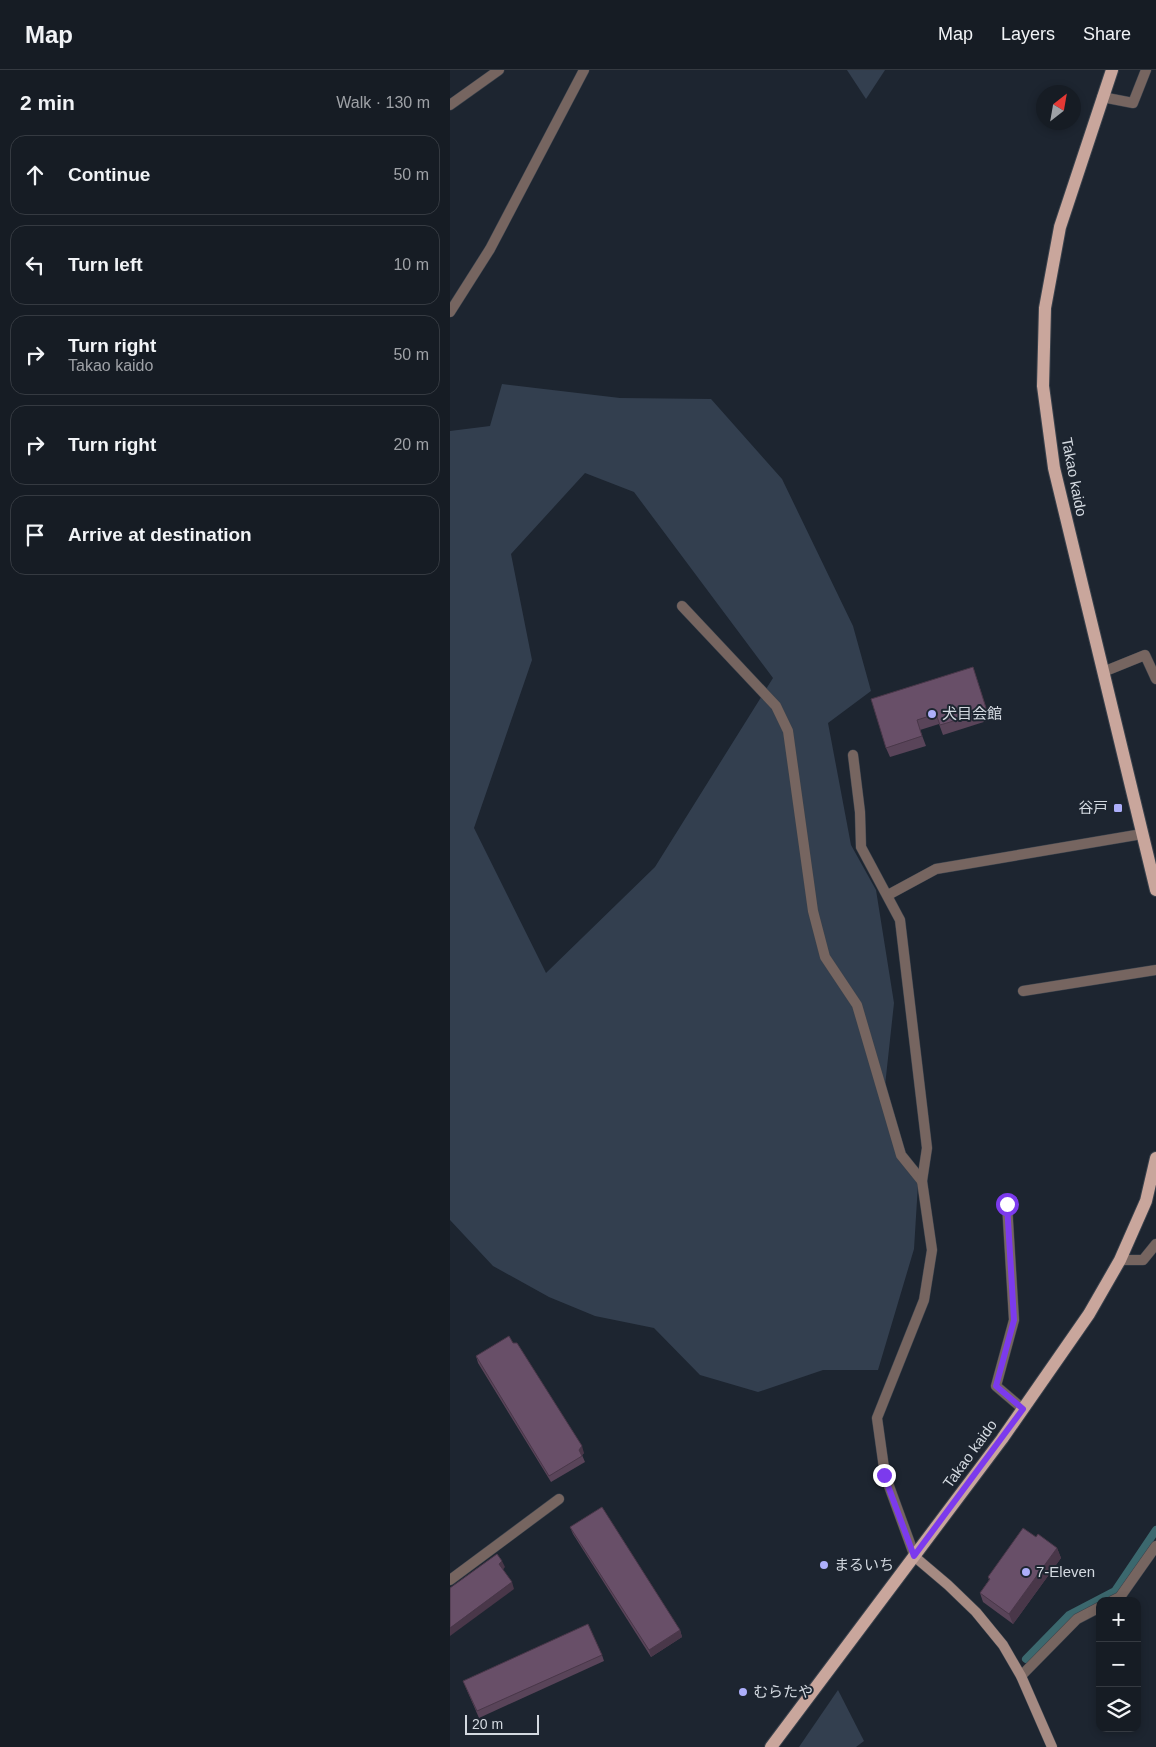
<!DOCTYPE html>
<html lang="en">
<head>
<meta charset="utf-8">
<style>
  :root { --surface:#161c24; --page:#1f252c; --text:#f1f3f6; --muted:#9ea1a6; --line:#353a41 }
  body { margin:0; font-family:Helvetica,"Noto Sans JP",sans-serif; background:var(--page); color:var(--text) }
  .controls { position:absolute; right:15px; bottom:15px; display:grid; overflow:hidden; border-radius:10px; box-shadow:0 2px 8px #0003 }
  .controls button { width:45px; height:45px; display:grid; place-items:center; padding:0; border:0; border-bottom:1px solid var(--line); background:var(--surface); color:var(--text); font:25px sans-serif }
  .compass { position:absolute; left:586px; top:15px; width:45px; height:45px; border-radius:50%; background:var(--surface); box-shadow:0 2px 8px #0003; rotate:31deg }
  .scale { position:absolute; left:15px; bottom:12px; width:74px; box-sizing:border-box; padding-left:5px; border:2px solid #d3d9e0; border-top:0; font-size:14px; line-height:18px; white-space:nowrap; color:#d3d9e0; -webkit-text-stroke:4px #1d2530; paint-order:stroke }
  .stop { position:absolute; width:15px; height:15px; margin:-11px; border:4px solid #7c3aed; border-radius:50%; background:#fff }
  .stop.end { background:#7c3aed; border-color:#fff; box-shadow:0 1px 5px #0008 }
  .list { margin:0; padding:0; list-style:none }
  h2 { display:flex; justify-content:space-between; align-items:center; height:65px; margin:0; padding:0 20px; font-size:21px }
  h2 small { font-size:16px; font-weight:400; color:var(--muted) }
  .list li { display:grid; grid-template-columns:32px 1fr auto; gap:15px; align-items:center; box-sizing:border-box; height:80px; margin:0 10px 10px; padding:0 10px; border:1px solid var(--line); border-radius:15px }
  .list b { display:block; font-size:19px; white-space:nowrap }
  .list p { margin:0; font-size:16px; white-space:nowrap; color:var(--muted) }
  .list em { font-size:16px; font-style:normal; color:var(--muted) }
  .icon { flex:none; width:28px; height:28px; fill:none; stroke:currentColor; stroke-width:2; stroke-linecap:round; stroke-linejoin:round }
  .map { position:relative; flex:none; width:706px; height:1677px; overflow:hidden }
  header { display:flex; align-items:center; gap:30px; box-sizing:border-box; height:70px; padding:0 25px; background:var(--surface); border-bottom:1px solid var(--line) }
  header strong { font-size:24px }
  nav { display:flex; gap:28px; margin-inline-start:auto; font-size:18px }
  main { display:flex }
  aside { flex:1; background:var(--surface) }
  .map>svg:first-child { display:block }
  .green { fill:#333f4f; fill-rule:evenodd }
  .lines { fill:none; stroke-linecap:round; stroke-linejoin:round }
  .stream { stroke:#3b686e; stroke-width:8 }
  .service-casing { stroke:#3a424c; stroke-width:11 }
  .minor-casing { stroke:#3a424c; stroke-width:11 }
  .secondary-casing { stroke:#3a424c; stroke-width:11 }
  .primary-casing { stroke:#3a424c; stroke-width:14 }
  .service { stroke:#766560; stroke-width:10 }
  .minor { stroke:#766560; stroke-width:10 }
  .secondary { stroke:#a58a82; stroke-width:10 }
  .primary { stroke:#c9a69c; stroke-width:12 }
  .wall { fill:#594459 }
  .shaded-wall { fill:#493749 }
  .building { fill:#684f68; stroke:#493749 }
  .route { stroke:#7c3aed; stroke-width:6 }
  .poi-dot { fill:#adaffb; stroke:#1d2530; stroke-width:2 }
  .labels { text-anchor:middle; stroke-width:4; stroke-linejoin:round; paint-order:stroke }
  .street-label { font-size:15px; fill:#d3d9e0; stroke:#1d2530 }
  .poi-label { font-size:15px; fill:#d3d9e0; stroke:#1d2530; text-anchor:start }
</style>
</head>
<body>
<header>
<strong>Map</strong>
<nav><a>Map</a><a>Layers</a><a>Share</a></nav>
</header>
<main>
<aside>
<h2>2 min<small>Walk · 130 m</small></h2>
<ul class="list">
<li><svg class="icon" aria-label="ahead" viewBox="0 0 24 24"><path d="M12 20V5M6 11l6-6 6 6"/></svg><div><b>Continue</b></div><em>50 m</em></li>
<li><svg class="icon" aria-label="left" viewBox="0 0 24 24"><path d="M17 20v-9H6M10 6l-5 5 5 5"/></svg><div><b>Turn left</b></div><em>10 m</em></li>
<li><svg class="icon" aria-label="right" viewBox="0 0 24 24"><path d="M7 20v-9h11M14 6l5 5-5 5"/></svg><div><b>Turn right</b><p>Takao kaido</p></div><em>50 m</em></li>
<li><svg class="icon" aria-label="right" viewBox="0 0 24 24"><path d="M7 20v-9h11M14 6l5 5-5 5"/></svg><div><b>Turn right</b></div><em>20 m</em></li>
<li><svg class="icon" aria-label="arrive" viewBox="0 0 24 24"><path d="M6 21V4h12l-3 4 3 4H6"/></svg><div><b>Arrive at destination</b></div></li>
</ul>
</aside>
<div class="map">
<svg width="706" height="1677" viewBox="0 0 706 1677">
  <rect width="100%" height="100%" fill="#1d2530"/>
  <g class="green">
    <path d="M397 0H435L416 29Z"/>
    <path d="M52 314 170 328 261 329 332 409 403 556 421 621 378 653 401 775 426 820 444 933 434 1025 468 1114 464 1179 428 1300H373L308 1322 250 1305 204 1258 145 1246 99 1227 43 1196 0 1150V361L40 356ZM135 403 184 422 323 608 205 797 96 903 24 758 82 590 61 484Z"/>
    <path d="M388 1620 414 1671 406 1677H349Z"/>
  </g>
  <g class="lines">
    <path class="stream" d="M576 1589 619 1545 665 1521 706 1460"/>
    <g class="service-casing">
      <g id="service">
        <path d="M652 27 683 33 696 0"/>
        <path d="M232 536 326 636 338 661 363 841 375 887 407 935 451 1085 472 1111"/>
        <path d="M653 602 695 585 706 609"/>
        <path d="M573 921 706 900"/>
        <path d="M0 1510 109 1429"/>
      </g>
    </g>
    <g class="minor-casing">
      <g id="minor">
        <path d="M0 35 49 0"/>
        <path d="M0 242 40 179 134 0"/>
        <path d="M403 685 410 742 411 777 450 850 477 1078 472 1111 482 1180 474 1230 427 1348 435 1405 465 1487"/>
        <path d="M438 825 486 799 692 764"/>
        <path d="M557 1134 564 1250 546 1316 573 1339"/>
        <path d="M670 1190H693L706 1174"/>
        <path d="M662 1531 670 1527 706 1476"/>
        <path d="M571 1606 627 1549 650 1537"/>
      </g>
    </g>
    <g class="secondary-casing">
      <path id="secondary" d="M465 1487 498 1515 526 1542 553 1575 571 1606 602 1677"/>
    </g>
    <g class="primary-casing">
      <g id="primary">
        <path d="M662 0 610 157 595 238 593 316 604 398 706 820"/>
        <path d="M321 1677 552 1369 639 1244 670 1190 696 1131 706 1088"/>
      </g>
    </g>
    <use href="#service" class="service"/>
    <use href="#minor" class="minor"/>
    <use href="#secondary" class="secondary"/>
    <use href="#primary" class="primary"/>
  </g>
  <g class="wall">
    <path d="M523 597 540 650 493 665 489 654 470 660 476 676 440 687 436 678Z"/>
    <path d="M26 1286 134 1383 132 1385 135 1392 101 1412 28 1293Z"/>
    <path d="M120 1457 230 1560 232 1567 201 1587 123 1464Z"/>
    <path d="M586 1467 607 1478 611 1488 563 1554 533 1532 530 1523 539 1510 538 1507Z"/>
    <path d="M152 1585 154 1591 29 1648 13 1611Z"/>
  </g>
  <g class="shaded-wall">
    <path d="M132 1376 134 1383 131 1386 129 1380Z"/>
    <path d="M607 1478 611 1488 563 1554 559 1544Z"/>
    <path d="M52 1491 55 1497 52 1501 49 1494Z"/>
    <path d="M62 1512 64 1519 0 1566V1558Z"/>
    <path d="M230 1560 232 1567 201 1587 199 1580Z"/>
  </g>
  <g class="building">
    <path d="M523 597 537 641 490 655 486 644 467 650 472 666 436 678 421 629Z"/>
    <path d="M59 1266 63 1273H67L132 1376 129 1380 132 1386 99 1406 26 1286Z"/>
    <path d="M152 1437 230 1560 199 1580 120 1457Z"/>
    <path d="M573 1458 586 1467 588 1464 607 1478 559 1544 530 1523 540 1509 538 1507Z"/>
    <path d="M47 1484 52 1491 49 1494 62 1512 0 1558V1518Z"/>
    <path d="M138 1554 152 1585 27 1641 13 1611Z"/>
  </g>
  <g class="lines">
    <path class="route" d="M434 1405 464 1486 573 1339 546 1316 564 1250 557 1134"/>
  </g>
  <g class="poi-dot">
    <circle cx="482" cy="644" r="5"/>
    <rect x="663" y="733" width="10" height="10" rx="2.5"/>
    <circle cx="374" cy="1495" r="5"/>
    <circle cx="576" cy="1502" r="5"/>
    <circle cx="293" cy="1622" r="5"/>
  </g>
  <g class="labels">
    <g class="street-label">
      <text transform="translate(624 407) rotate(79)" y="5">Takao kaido</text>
      <text transform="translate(520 1384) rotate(-54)" y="5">Takao kaido</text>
    </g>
    <g class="poi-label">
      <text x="492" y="649">犬目会館</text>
      <text x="658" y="743" text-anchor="end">谷戸</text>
      <text x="384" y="1500">まるいち</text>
      <text x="586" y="1507">7-Eleven</text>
      <text x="303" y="1627">むらたや</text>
    </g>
  </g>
</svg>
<div class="controls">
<button>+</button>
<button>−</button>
<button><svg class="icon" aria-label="layers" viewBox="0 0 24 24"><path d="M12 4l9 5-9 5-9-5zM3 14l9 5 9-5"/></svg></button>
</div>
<svg class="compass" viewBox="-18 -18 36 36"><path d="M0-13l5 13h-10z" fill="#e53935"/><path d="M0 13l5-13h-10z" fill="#9ea1a6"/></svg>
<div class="scale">20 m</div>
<div class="stop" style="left:557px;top:1134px"></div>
<div class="stop end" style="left:434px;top:1405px"></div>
</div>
</main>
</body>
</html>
